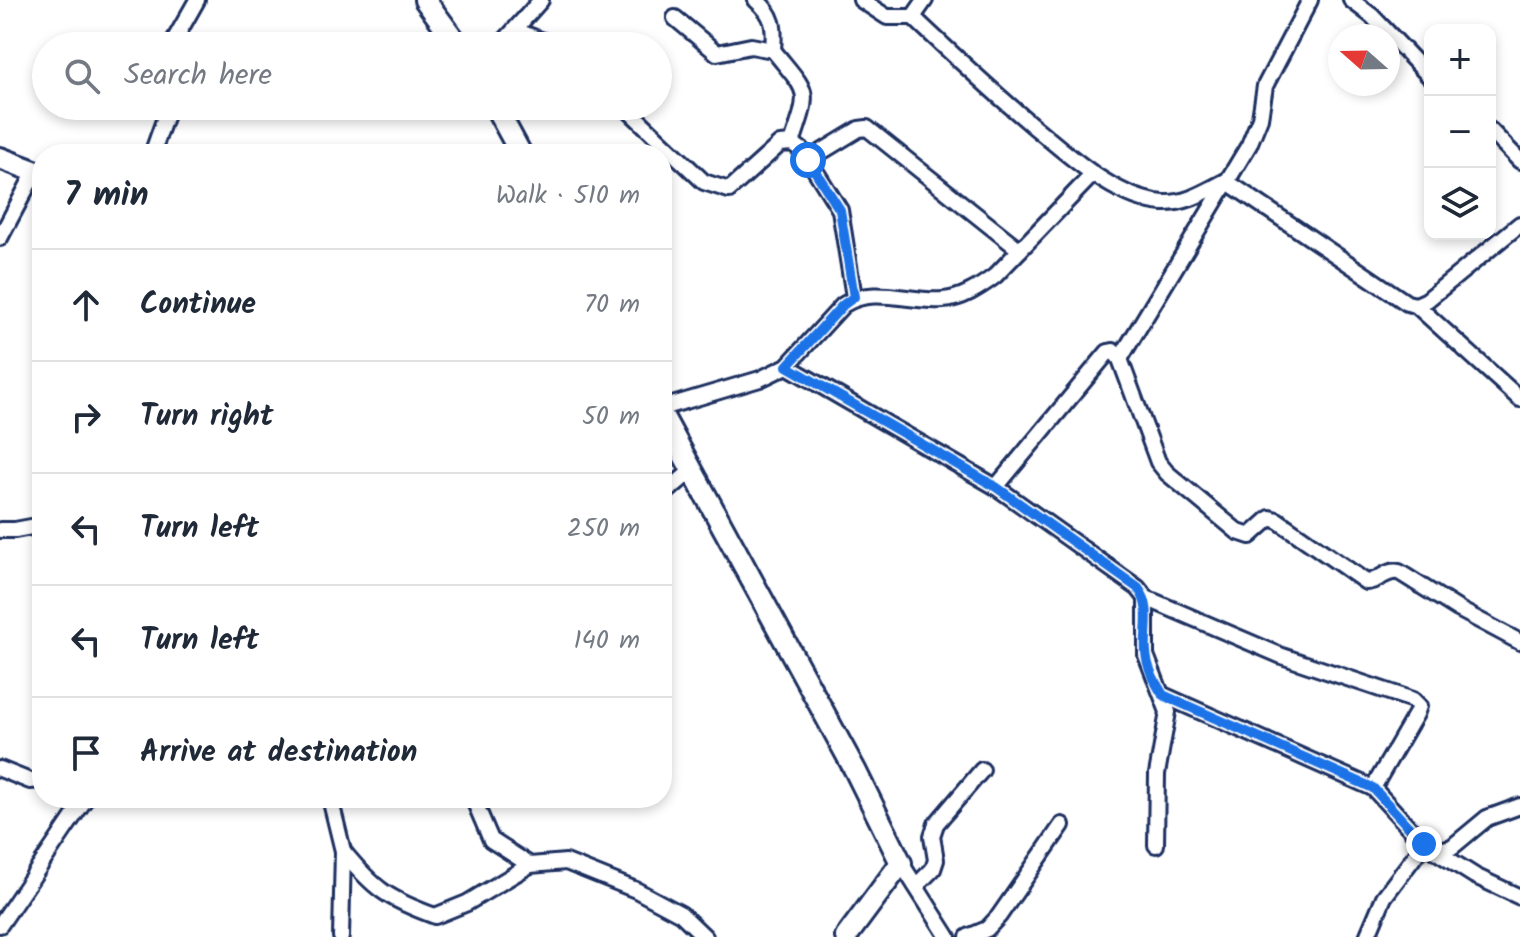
<!DOCTYPE html>
<html lang="en">
<head>
<meta charset="utf-8">
<style>
  :root { --surface:#fff; --page:#f2f2f3; --text:#1f2937; --muted:#747a83; --line:#e0e1e3 }
  body { margin:0; font-family:Kalam,sans-serif; background:var(--page); color:var(--text) }
  .controls { position:absolute; right:24px; top:24px; display:grid; overflow:hidden; border-radius:16px; box-shadow:0 4px 12px #0003 }
  .controls button { width:72px; height:72px; display:grid; place-items:center; padding:0; border:0; border-bottom:2px solid var(--line); background:var(--surface); color:var(--text); font:40px sans-serif }
  .compass { position:absolute; left:1328px; top:24px; width:72px; height:72px; border-radius:50%; background:var(--surface); box-shadow:0 4px 12px #0003; rotate:290deg }
  .stop { position:absolute; width:24px; height:24px; margin:-18px; border:6px solid #1a73e8; border-radius:50%; background:#fff }
  .stop.end { background:#1a73e8; border-color:#fff; box-shadow:0 2px 8px #0008 }
  .list { margin:0; padding:0; list-style:none }
  h2 { display:flex; justify-content:space-between; align-items:center; height:104px; margin:0; padding:0 32px; font-size:34px }
  h2 small { font-size:26px; font-weight:400; color:var(--muted) }
  .list li { display:grid; grid-template-columns:52px 1fr auto; gap:24px; align-items:center; box-sizing:border-box; height:112px; padding:0 32px; border-top:2px solid var(--line) }
  .list b { display:block; font-size:30px; white-space:nowrap }
  .list em { font-size:26px; font-style:normal; color:var(--muted) }
  .icon { flex:none; width:44px; height:44px; fill:none; stroke:currentColor; stroke-width:2; stroke-linecap:round; stroke-linejoin:round }
  .map { position:relative; flex:none; width:1520px; height:937px; overflow:hidden }
  .search { position:absolute; background:var(--surface); box-shadow:0 4px 12px #0003; left:32px; top:32px; width:640px; height:88px; display:flex; align-items:center; gap:20px; box-sizing:border-box; padding:0 28px; border-radius:44px; color:var(--muted); font-size:30px }
  .panel { position:absolute; background:var(--surface); box-shadow:0 4px 12px #0003; left:32px; top:144px; width:640px; height:664px; border-radius:32px }
  .map>svg:first-child { display:block }
  .lines { fill:none; stroke-linecap:round; stroke-linejoin:round }
  .street-casing { stroke:#1b2f5e; stroke-width:20 }
  .secondary-casing { stroke:#1b2f5e; stroke-width:26 }
  .street { stroke:#fff; stroke-width:14 }
  .secondary { stroke:#fff; stroke-width:20 }
  .route { stroke:#1a73e8; stroke-width:10 }
</style>
</head>
<body>
<div class="map">
<svg width="1520" height="937" viewBox="0 0 1520 937">
  <rect width="100%" height="100%" fill="#fff"/>
  <filter id="ink" filterUnits="userSpaceOnUse"><feTurbulence type="fractalNoise" baseFrequency=".0125" numOctaves="2"/><feDisplacementMap in="SourceGraphic" scale="16" xChannelSelector="R" yChannelSelector="G"/><feConvolveMatrix kernelMatrix="1 2 1 2 8 2 1 2 1" color-interpolation-filters="sRGB"/></filter>
  <g filter="url(#ink)">
    <g class="lines">
      <g class="street-casing">
        <g id="street">
          <path d="M756 0C774 15 775 27 773 50"/>
          <path d="M861 0 887 17H913C952 54 991 90 1032 125 1068 154 1114 199 1163 203 1187 204 1206 191 1226 181L1407 303 1416 305 1427 300 1520 224"/>
          <path d="M1351 0 1372 16 1430 77"/>
          <path d="M913 17 925 0"/>
          <path d="M675 18 717 53 751 46 773 50C809 95 811 87 792 143"/>
          <path d="M515 30 556 46"/>
          <path d="M171 46 197 0"/>
          <path d="M500 46 541 0"/>
          <path d="M624 106 704 182 729 190 780 144 792 143 803 151 840 210 854 297"/>
          <path d="M1490 130 1520 161"/>
          <path d="M152 154 169 106"/>
          <path d="M808 160 859 129 867 128 1020 250"/>
          <path d="M0 238 35 172"/>
          <path d="M1416 305 1520 399"/>
          <path d="M1120 359 1249 145 1260 118 1265 86 1310 0"/>
          <path d="M787 366 996 487 1138 588 1146 598 1282 656 1413 700 1419 706 1416 714 1373 788"/>
          <path d="M662 408 760 379 787 366 843 305C873 285 910 303 943 300 962 299 980 287 995 276L1092 175"/>
          <path d="M996 487 1108 352 1113 351 1120 359 1158 462 1167 473 1238 532 1250 536 1270 518 1277 520 1366 582C1379 582 1386 569 1399 572L1458 609 1520 642"/>
          <path d="M662 496 692 470"/>
          <path d="M0 530H15L42 525"/>
          <path d="M1146 598V655L1168 712 1157 774 1156 845"/>
          <path d="M1163 695 1373 788 1424 844 1475 876 1520 897"/>
          <path d="M0 769 30 781 42 780"/>
          <path d="M330 798 343 851 341 937"/>
          <path d="M473 798 491 840 530 865 566 862 636 890 681 914 705 937"/>
          <path d="M1438 850 1452 847 1487 818 1520 806"/>
          <path d="M343 851C374 889 388 899 435 916L467 903 530 865"/>
          <path d="M901 863 948 937"/>
          <path d="M916 886 933 869 936 860 932 836 936 824 982 770"/>
          <path d="M0 925 86 798"/>
          <path d="M968 937 987 929 999 916 1062 825"/>
          <path d="M1367 937 1384 897 1424 844"/>
        </g>
      </g>
      <g class="secondary-casing">
        <g id="secondary">
          <path d="M425 0 459 46"/>
          <path d="M495 106 521 154"/>
          <path d="M0 158 42 174"/>
          <path d="M662 415 855 770 901 863 846 937"/>
        </g>
      </g>
      <use href="#street" class="street"/>
      <use href="#secondary" class="secondary"/>
    </g>
  </g>
  <g class="lines" filter="url(#ink)">
    <path class="route" d="M808 160 840 210 854 297 843 305 787 366 996 487 1138 588C1153 607 1144 630 1146 652 1147 668 1155 682 1163 695L1373 788 1424 844"/>
  </g>
</svg>
<div class="controls">
<button>+</button>
<button>−</button>
<button><svg class="icon" aria-label="layers" viewBox="0 0 24 24"><path d="M12 4l9 5-9 5-9-5zM3 14l9 5 9-5"/></svg></button>
</div>
<svg class="compass" viewBox="-18 -18 36 36"><path d="M0-13l5 13h-10z" fill="#e53935"/><path d="M0 13l5-13h-10z" fill="#747a83"/></svg>
<div class="stop" style="left:808px;top:160px"></div>
<div class="stop end" style="left:1424px;top:844px"></div>
<div class="search"><svg class="icon" aria-label="search" viewBox="0 0 24 24"><circle cx="10" cy="10" r="6"/><path d="M15 15l6 6"/></svg>Search here</div>
<section class="panel">
<h2>7 min<small>Walk · 510 m</small></h2>
<ul class="list">
<li><svg class="icon" aria-label="ahead" viewBox="0 0 24 24"><path d="M12 20V5M6 11l6-6 6 6"/></svg><div><b>Continue</b></div><em>70 m</em></li>
<li><svg class="icon" aria-label="right" viewBox="0 0 24 24"><path d="M7 20v-9h11M14 6l5 5-5 5"/></svg><div><b>Turn right</b></div><em>50 m</em></li>
<li><svg class="icon" aria-label="left" viewBox="0 0 24 24"><path d="M17 20v-9H6M10 6l-5 5 5 5"/></svg><div><b>Turn left</b></div><em>250 m</em></li>
<li><svg class="icon" aria-label="left" viewBox="0 0 24 24"><path d="M17 20v-9H6M10 6l-5 5 5 5"/></svg><div><b>Turn left</b></div><em>140 m</em></li>
<li><svg class="icon" aria-label="arrive" viewBox="0 0 24 24"><path d="M6 21V4h12l-3 4 3 4H6"/></svg><div><b>Arrive at destination</b></div></li>
</ul>
</section>
</div>
</body>
</html>
